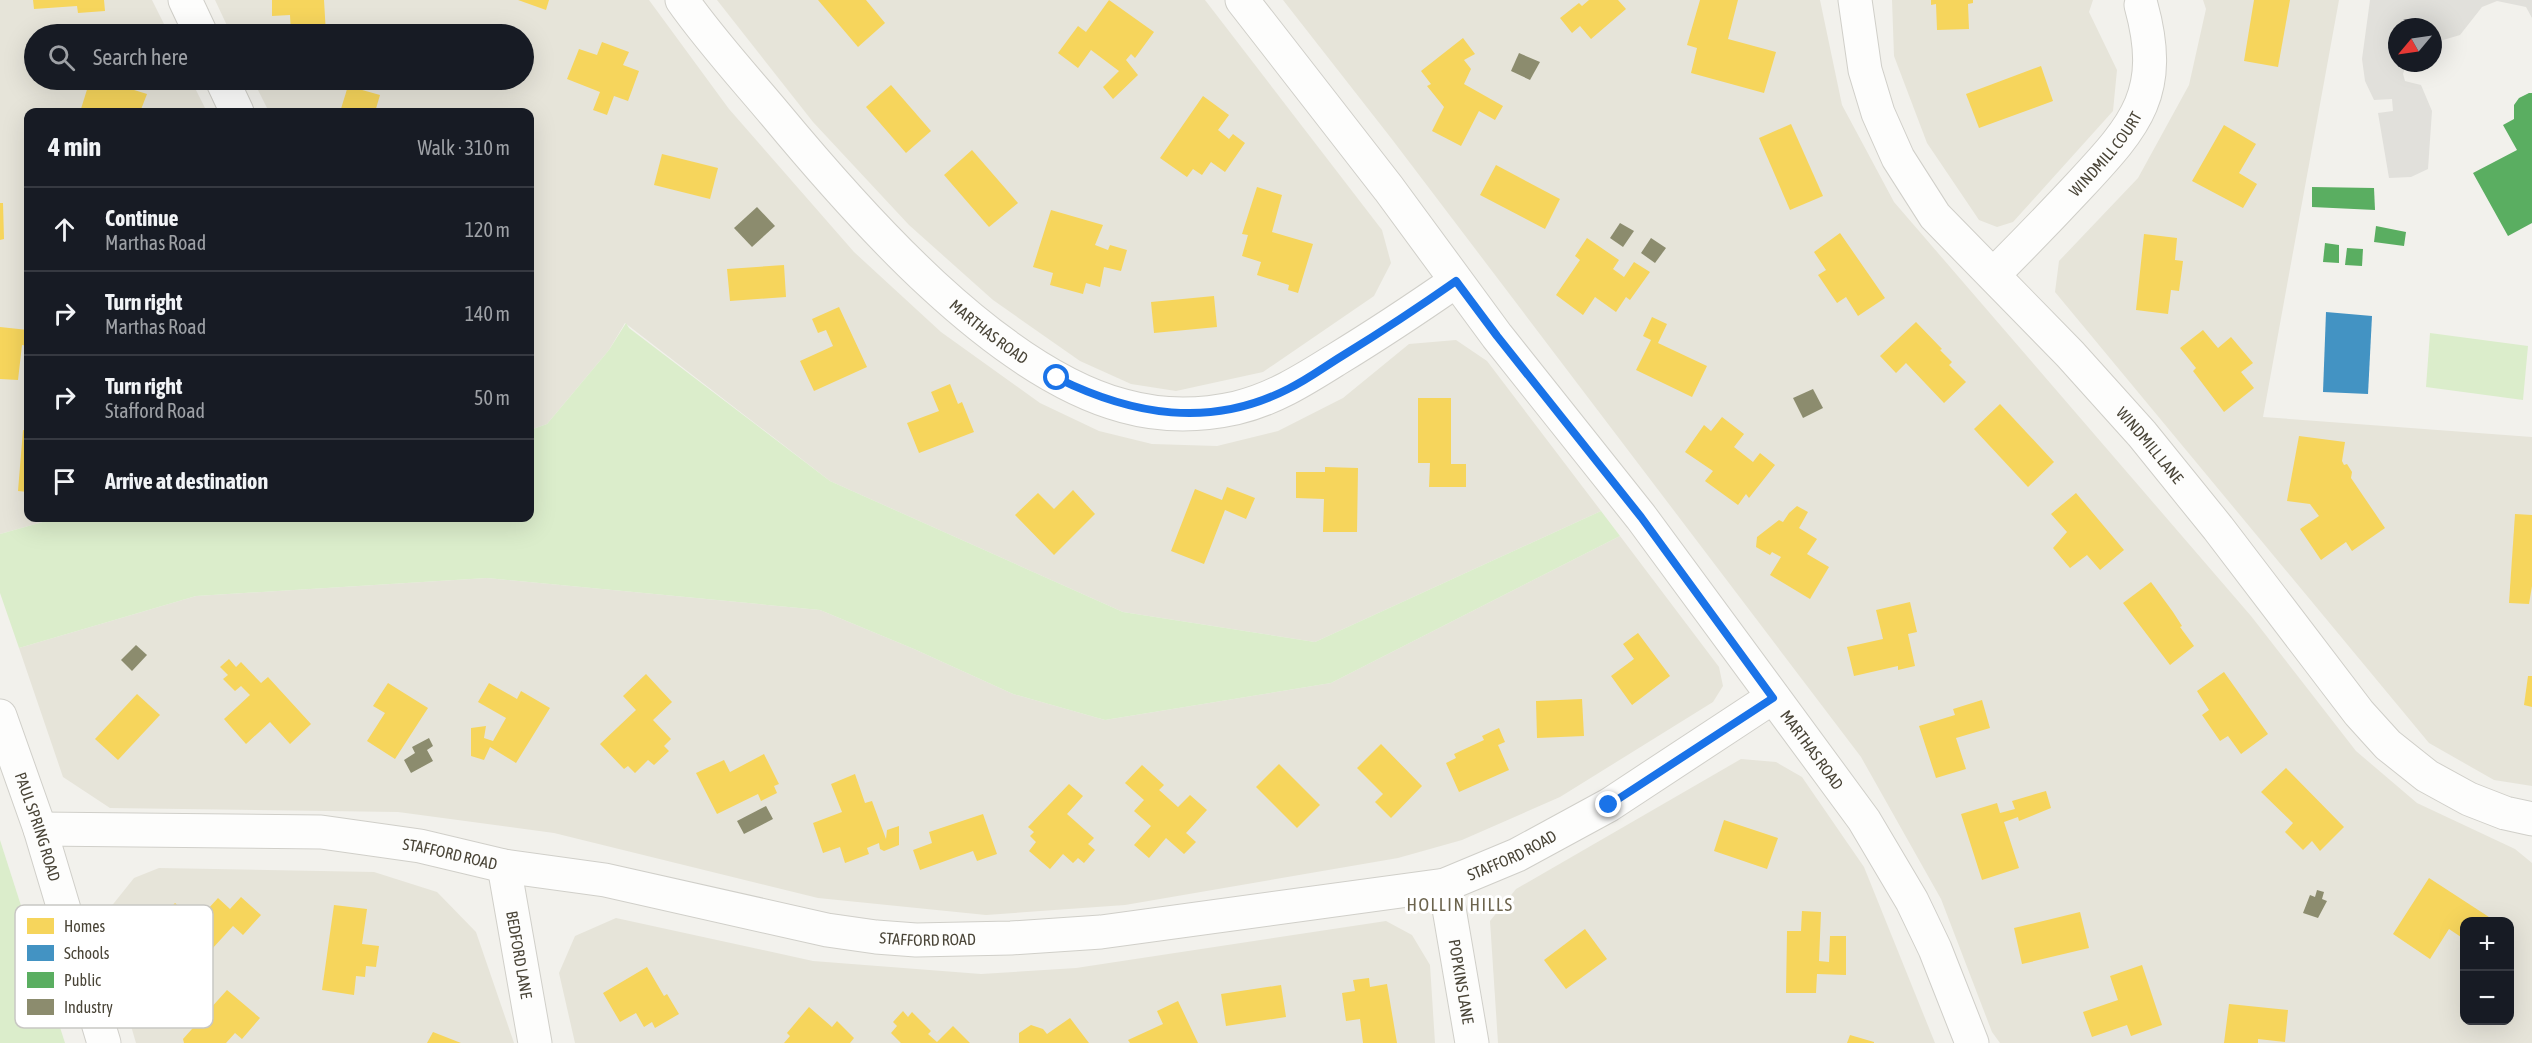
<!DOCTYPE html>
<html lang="en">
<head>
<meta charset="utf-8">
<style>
  :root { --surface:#171b24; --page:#20242c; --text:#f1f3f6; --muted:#9ea1a6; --line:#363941 }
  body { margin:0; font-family:"Asap Condensed",sans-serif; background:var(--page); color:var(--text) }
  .controls { position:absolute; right:18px; bottom:18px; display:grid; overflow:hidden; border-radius:12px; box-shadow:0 6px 24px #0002 }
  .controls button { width:54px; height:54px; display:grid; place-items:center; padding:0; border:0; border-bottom:2px solid var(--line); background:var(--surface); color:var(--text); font:30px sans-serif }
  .compass { position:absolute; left:2388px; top:18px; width:54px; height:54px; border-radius:50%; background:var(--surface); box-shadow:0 6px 24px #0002; rotate:241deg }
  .stop { position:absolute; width:18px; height:18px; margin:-14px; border:4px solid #1a73e8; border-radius:50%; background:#fff }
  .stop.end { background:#1a73e8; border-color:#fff; box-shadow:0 2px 6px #0008 }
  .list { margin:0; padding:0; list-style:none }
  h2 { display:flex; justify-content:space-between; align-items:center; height:78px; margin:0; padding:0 24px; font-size:26px }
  h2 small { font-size:20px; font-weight:400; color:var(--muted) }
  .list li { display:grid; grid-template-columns:39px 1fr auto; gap:18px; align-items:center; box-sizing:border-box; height:84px; padding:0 24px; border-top:2px solid var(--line) }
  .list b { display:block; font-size:22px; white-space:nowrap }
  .list p { margin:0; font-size:20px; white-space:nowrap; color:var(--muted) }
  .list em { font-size:20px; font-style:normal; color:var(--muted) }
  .icon { flex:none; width:33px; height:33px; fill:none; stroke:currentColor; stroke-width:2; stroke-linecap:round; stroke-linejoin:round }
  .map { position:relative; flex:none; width:2532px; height:1043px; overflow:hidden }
  .search { position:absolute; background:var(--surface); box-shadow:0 6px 24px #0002; left:24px; top:24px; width:510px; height:66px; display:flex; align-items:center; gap:15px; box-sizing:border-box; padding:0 21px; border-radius:33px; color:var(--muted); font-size:22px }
  .panel { position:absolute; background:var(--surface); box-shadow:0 6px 24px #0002; left:24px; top:108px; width:510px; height:414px; border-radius:12px }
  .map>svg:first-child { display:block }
  .residential { fill:#e6e4d9; fill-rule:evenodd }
  .green { fill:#dbedcb }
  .parking { fill:#e1e0db }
  .homes { fill:#f6d55c }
  .schools { fill:#4393c3 }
  .public { fill:#5aae61 }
  .industry { fill:#8c8c6e }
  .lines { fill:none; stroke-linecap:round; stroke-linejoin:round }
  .minor-casing { stroke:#d0cfc9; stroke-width:35 }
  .minor { stroke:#fdfdfc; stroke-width:33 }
  .route { stroke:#1a73e8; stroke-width:8 }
  .labels { text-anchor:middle; stroke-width:6; stroke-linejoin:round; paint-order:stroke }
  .street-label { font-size:16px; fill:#494437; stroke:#fff }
  .neighbourhood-label { font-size:18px; letter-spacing:1.5px; fill:#6c644e; stroke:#fff }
  .key { fill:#fff; stroke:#c8c7c3; stroke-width:1.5 }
  .key-label { font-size:16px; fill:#494437 }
</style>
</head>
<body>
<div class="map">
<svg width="2532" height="1043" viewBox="0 0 2532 1043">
  <rect width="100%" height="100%" fill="#f2f1ec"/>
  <g class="residential">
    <path d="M0 0H152L169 34H34V80H191L207 112H28V518H57L0 534Z"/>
    <path d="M215 0H649L729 109 854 252 941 332 1040 403 1099 431 1152 444 1217 446 1278 431 1343 398 1409 344 1456 340 1487 361 1601 511 1315 642 1123 612 830 481 625 323 609 350 547 424 530 430V112H269L253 80H524V34H231Z"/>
    <path d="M717 0H1205L1382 230 1391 263 1374 296 1263 372 1176 391 1131 384 1080 361 993 300 909 225 813 122Z"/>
    <path d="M1283 0H1820L1842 105 1894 202 2251 616 2356 751 2417 803 2515 849 2532 863V1043H2000L1992 1032 1941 899 1861 757 1391 138ZM2464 922H2510V1020H2464Z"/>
    <path d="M1892 0H2093L2089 12 2117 70 2113 111 2013 222 1997 227 1979 220 1927 143 1894 56Z"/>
    <path d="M2203 0H2339L2263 417 2532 437V786L2494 780 2429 743 2055 292 2059 261 2138 178 2189 85 2206 9Z"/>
    <path d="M1620 536 1719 667 1723 686 1713 702 1560 797 1462 840 1398 858 1125 905 986 915 818 898 554 833 398 812 110 808 63 777 19 648 196 596 487 578 820 610 914 649 1013 694 1105 720 1331 683Z"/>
    <path d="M1741 759 1776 762 1802 777 1864 867 1935 1043H1498L1490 921 1516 889Z"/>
    <path d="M159 868 374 872 437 892 476 932 514 1043H136L106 941 110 908 134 878Z"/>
    <path d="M616 918 813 961 981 974 1076 968 1386 921 1412 935 1430 965 1435 1043H575L559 973 575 936Z"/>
  </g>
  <g class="green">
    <path d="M626 323 629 328 830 481 1123 612 1315 642 1601 511 1620 536 1331 683 1105 720 1013 694 914 649 820 610 487 578 196 596 19 648 0 593V534L57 518H530V430L547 424 609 350Z"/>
    <path d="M2430 333 2528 346 2523 400 2426 387Z"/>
    <path d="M0 840 65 1043H0Z"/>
  </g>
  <path class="parking" d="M2370 0H2532V18L2526 7 2497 1 2482 7 2460 35 2433 43V27H2397V63H2413L2406 65 2403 74 2405 81 2421 85 2432 111 2428 169 2411 177 2389 178 2378 113 2393 111 2392 99 2374 100 2365 81 2362 59Z"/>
  <g class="homes">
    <path d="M33 0H104L105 11 78 13 77 6 34 9Z"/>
    <path d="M272 0H324L326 34H291L290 15 272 16Z"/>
    <path d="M518 0H549L546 10Z"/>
    <path d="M818 0H866L885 23 858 47Z"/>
    <path d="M1109 0 1154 32 1135 58 1131 54 1126 60 1138 75 1113 99 1103 87 1119 71 1091 50 1078 68 1058 53 1078 26 1086 32Z"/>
    <path d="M1589 0H1618L1626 9 1591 39 1580 26 1572 33 1560 18 1579 3 1582 6Z"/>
    <path d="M1700 0H1738L1728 39 1776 52 1764 93 1691 73 1697 48 1687 45Z"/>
    <path d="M1931 0H1973V3L1968 4 1969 29 1937 30 1936 4 1931 5Z"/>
    <path d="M2254 0H2290L2278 67 2244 61Z"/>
    <path d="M1463 38 1475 54 1464 60 1471 69 1464 84 1503 106 1495 120 1479 111 1461 146 1432 131 1444 107 1427 86 1431 84 1421 71Z"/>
    <path d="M602 42 629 52 623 65 639 71 628 101 614 96 607 115 593 110 600 92 567 79 579 49 597 55Z"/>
    <path d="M2041 66 2053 101 1979 128 1966 94Z"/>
    <path d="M90 80H102L147 94 140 112H80Z"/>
    <path d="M891 85 931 131 906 153 866 107Z"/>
    <path d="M348 86 380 95 375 112H340Z"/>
    <path d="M1203 96 1229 115 1218 130 1229 139 1233 134 1245 143 1225 172 1211 162 1202 175 1193 169 1187 177 1160 158Z"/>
    <path d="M1791 124 1823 196 1790 210 1759 138Z"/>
    <path d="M2224 125 2256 144 2239 173 2257 184 2243 208 2192 181Z"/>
    <path d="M972 150 1018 203 989 227 944 175Z"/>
    <path d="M662 154 718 168 710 199 654 185Z"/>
    <path d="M1496 165 1560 199 1545 229 1480 195Z"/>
    <path d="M1257 187 1282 195 1272 232 1313 244 1298 293 1288 290 1289 285 1257 275 1261 262 1242 256 1248 235 1242 234Z"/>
    <path d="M0 203H3L4 239 0 240Z"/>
    <path d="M1051 210 1103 225 1095 245 1108 250 1110 245 1127 250 1121 271 1104 267 1100 287 1086 283 1083 294 1050 285 1053 273 1033 267Z"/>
    <path d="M1840 233 1885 298 1858 316 1846 297 1837 303 1818 275 1826 270 1814 252Z"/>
    <path d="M2144 234 2177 238 2175 260 2183 261 2179 291 2171 290 2168 314 2136 310Z"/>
    <path d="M1587 238 1619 260 1613 269 1624 277 1634 262 1650 272 1630 300 1626 297 1616 312 1595 297 1583 315 1556 295 1580 260 1575 256Z"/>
    <path d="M784 265 786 297 730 301 727 269Z"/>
    <path d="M1214 296 1217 327 1154 333 1151 302Z"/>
    <path d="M839 307 867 367 814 391 800 361 833 346 826 330 818 333 812 319Z"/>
    <path d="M1652 317 1667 324 1658 343 1707 366 1692 397 1636 370 1651 340 1643 336Z"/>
    <path d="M1916 322 1942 349 1940 350 1952 362 1949 365 1966 382 1944 403 1906 363 1896 373 1880 356Z"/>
    <path d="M0 327 28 330V346L22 345 18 380 0 379Z"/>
    <path d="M2203 330 2218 348 2231 337 2253 363 2241 372 2254 388 2224 412 2193 371 2196 368 2180 348Z"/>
    <path d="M950 384 958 404 962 402 974 432 919 453 907 423 939 411 931 392Z"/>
    <path d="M1418 398H1451V464H1466V487H1429L1430 463H1418Z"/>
    <path d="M2000 404 2054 462 2028 487 1974 429Z"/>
    <path d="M1722 417 1744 434 1734 447 1753 462 1760 453 1775 465 1749 498 1746 494 1738 505 1705 481 1713 471 1685 452 1704 425 1711 431Z"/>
    <path d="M23 430 28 431V492L18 491Z"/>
    <path d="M2299 436 2345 442 2342 461 2344 465 2347 464 2352 472 2351 478 2385 528 2352 551 2346 542 2321 560 2300 529 2319 516 2310 504 2287 501Z"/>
    <path d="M1325 467 1358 468 1357 532H1323L1324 499 1296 498V472H1325Z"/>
    <path d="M1227 487 1255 498 1246 519 1225 510 1204 564 1171 551 1195 489 1222 500Z"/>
    <path d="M1073 490 1095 514 1054 555 1015 515 1038 493 1054 509Z"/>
    <path d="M2076 493 2124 550 2100 570 2087 555 2070 568 2053 548 2067 532 2051 514Z"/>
    <path d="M1797 506 1808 512 1799 528 1817 539 1807 554 1829 567 1810 599 1770 575 1781 557 1772 552 1770 555 1756 547 1757 537 1779 520 1783 522 1789 513Z"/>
    <path d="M2515 514 2532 515V586L2529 604 2509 603Z"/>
    <path d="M2151 582 2173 612 2182 626 2180 627 2194 646 2170 665 2123 603Z"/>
    <path d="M1910 602 1917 632 1908 634 1915 666 1898 670V666L1854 676 1847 647 1883 639 1876 610Z"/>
    <path d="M1638 633 1670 676 1632 705 1611 676 1634 659 1623 644Z"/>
    <path d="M229 659 236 667 241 662 261 683 268 677 311 724 290 744 270 722 246 744 224 719 250 695 241 686 235 691 223 679 228 675 220 667Z"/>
    <path d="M2224 672 2268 734 2241 754 2228 736 2220 741 2202 715 2209 710 2197 691Z"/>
    <path d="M646 674 672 702 653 720 671 739 664 746 669 751 654 765 648 760 635 773 628 766 624 769 600 744 636 710 623 696Z"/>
    <path d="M2528 676H2532V707L2524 705Z"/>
    <path d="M388 683 428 708 395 759 367 741 385 713 373 706Z"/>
    <path d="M489 683 517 699 521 691 550 708 516 763 490 747 484 760 471 756V728L486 726 484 738 493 741 506 718 478 702Z"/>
    <path d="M137 694 160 715 118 760 95 739Z"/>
    <path d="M1582 699 1584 736 1537 738 1536 701Z"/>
    <path d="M1982 700 1990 728 1956 738 1966 769 1936 778 1919 726 1955 715 1953 709Z"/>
    <path d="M1499 728 1505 742 1498 745 1509 770 1459 792 1446 763 1456 758 1454 754 1484 740 1482 736Z"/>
    <path d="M1381 744 1422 786 1391 818 1375 802 1383 794 1357 768Z"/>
    <path d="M764 754 779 784 774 786 777 793 761 801 758 794 717 814 696 773 724 760 730 772Z"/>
    <path d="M1279 764 1320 805 1297 828 1256 787Z"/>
    <path d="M1142 765 1164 785 1159 790 1178 807 1190 795 1207 810 1186 833 1196 842 1184 854 1166 838 1149 858 1134 845 1151 826 1134 811 1144 800 1125 783Z"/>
    <path d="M2286 768 2344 827 2320 851 2312 841 2303 850 2285 832 2293 823 2261 792Z"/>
    <path d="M855 774 865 803 872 801 886 839 887 830 899 826V845L884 851 880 849 879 843 867 848 869 854 845 863 840 847 823 853 813 823 842 812 831 784Z"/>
    <path d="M1069 784 1083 796 1067 814 1094 838 1088 844 1095 850 1084 863 1078 858 1073 863 1063 854 1050 869 1029 851 1036 842 1030 836 1034 832 1028 827Z"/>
    <path d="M2046 791 2051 808 2019 821 2018 817 2004 822 2019 868 1982 880 1961 814 1997 803 2000 813 2015 809 2012 801Z"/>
    <path d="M983 814 997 854 977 861 973 851 920 870 913 850 932 843 929 832Z"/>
    <path d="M1724 820 1778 838 1767 869 1714 851Z"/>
    <path d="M2429 878 2492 919 2490 922H2464V939L2449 929 2430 959 2393 934Z"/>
    <path d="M241 897 261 915 243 935 233 926 201 961 158 922 175 903 196 922 218 898 230 909Z"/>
    <path d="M334 905 367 909 362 944 379 946 376 967 366 966 365 977 356 976 354 995 322 990Z"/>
    <path d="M1802 911 1821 912 1819 961 1829 962 1830 936H1846V975L1817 974 1816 993H1786L1787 931H1801Z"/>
    <path d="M2080 912 2089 948 2022 964 2014 928Z"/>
    <path d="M1585 929 1607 959 1566 989 1544 960Z"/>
    <path d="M2142 965 2162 1025 2131 1036 2127 1025 2092 1037 2083 1012 2118 1000 2110 976Z"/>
    <path d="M647 967 664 996 667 994 679 1014 655 1028 652 1022 644 1027 636 1013 620 1022 603 993Z"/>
    <path d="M1369 978 1370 987 1387 984 1397 1043H1363L1360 1019 1346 1021 1342 993 1355 991 1353 980Z"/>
    <path d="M1281 985 1286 1017 1226 1026 1221 994Z"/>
    <path d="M227 990 260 1018 242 1039 235 1033 226 1043H184L183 1039Z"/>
    <path d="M1178 1001 1198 1043H1130L1128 1040 1163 1024 1157 1011Z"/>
    <path d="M2229 1004 2288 1010 2285 1042 2258 1039V1043H2224Z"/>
    <path d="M809 1007 832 1027 837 1021 854 1038 850 1043H784L790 1036 787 1033Z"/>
    <path d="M903 1011 908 1017 912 1012 931 1031 928 1034 937 1042 953 1026 970 1043H901L891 1033 897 1026 893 1022Z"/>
    <path d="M1070 1018 1089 1043H1019V1033L1031 1025 1043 1029 1047 1034Z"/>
    <path d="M433 1032 461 1043H427Z"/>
    <path d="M1850 1035 1874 1042V1043H1847Z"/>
  </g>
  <path class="schools" d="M2326 312 2372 316 2368 394 2323 392Z"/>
  <g class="public">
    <path d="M2529 93H2532V223L2508 236 2473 173 2517 150 2503 125 2514 119V105L2519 98Z"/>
    <path d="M2312 187 2374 188 2375 210 2312 207Z"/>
    <path d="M2376 226 2406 232 2404 246 2374 242Z"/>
    <path d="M2325 243 2339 245V263L2323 262Z"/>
    <path d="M2347 248 2363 249 2362 266 2345 265Z"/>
  </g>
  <g class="industry">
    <path d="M1519 53 1540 62 1530 80 1511 71Z"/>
    <path d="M757 207 775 226 752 247 734 228Z"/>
    <path d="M1620 223 1634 231 1623 247 1610 238Z"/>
    <path d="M1651 238 1666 248 1655 263 1641 253Z"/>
    <path d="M1813 389 1823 408 1803 418 1793 398Z"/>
    <path d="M136 645 147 655 132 671 121 660Z"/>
    <path d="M429 738 433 746 427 750 433 761 411 773 404 760 415 753 412 747Z"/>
    <path d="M766 806 773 819 744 834 737 821Z"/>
    <path d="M2317 890 2324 892 2322 899 2327 901 2318 918 2303 913 2310 895 2315 897Z"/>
  </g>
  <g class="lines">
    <g class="minor-casing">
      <g id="minor">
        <path d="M185 0 201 34"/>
        <path id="s1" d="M682 0C710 40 744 77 775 114 858 214 996 372 1124 406 1160 416 1200 416 1236 408 1274 399 1305 379 1337 359 1378 334 1417 308 1456 281"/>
        <path id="s2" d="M1242 0 1389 189 1497 336 1641 517 1864 820 1912 901 1935 949 1972 1043"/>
        <path id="s3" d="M1855 0 1865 70 1878 113 1898 158 1935 216 2070 354 2142 434 2218 528 2359 713 2388 745 2427 776 2469 799 2505 813 2532 819"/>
        <path d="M222 80 237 112"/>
        <path id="s4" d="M1994 274C2023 245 2052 215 2080 185 2137 124 2165 92 2141 5"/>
        <path id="s5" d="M0 716 40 829 104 1043"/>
        <path id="s6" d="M40 829 321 832 420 846 504 866 605 880 827 930 876 937 916 940 1011 938 1101 932 1445 885 1517 855 1609 805 1773 697"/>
        <path id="s7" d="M504 866 535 1043"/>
        <path id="s8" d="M1445 885 1472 1043"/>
      </g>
    </g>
    <use href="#minor" class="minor"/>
  </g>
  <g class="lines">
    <path class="route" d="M1057 378C1132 415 1210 429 1288 389 1307 380 1324 367 1342 356 1381 332 1419 307 1456 281L1497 336 1641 517 1773 698 1609 805"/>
  </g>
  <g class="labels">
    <g class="street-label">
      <text dy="6" stroke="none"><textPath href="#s4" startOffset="164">WINDMILL COURT</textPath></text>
      <text dy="6" stroke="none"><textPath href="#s1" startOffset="453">MARTHAS ROAD</textPath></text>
      <text dy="6" stroke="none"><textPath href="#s3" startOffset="548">WINDMILL LANE</textPath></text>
      <text dy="6" stroke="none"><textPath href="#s2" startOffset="942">MARTHAS ROAD</textPath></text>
      <text dy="6" stroke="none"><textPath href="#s5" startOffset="117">PAUL SPRING ROAD</textPath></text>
      <text dy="6" stroke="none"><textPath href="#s6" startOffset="412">STAFFORD ROAD</textPath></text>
      <text dy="6" stroke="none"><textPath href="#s6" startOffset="1492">STAFFORD ROAD</textPath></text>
      <text dy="6" stroke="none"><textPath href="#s6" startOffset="898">STAFFORD ROAD</textPath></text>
      <text dy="6" stroke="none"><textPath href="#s7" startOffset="90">BEDFORD LANE</textPath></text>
      <text dy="6" stroke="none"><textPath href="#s8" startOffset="98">POPKINS LANE</textPath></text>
    </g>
    <g class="neighbourhood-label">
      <text x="1460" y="911">HOLLIN HILLS</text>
    </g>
  </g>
  <rect x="15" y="905" width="198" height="123" rx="9" class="key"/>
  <rect x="27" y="918" width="27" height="16" fill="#f6d55c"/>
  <rect x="27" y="945" width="27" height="16" fill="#4393c3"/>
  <rect x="27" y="972" width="27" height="16" fill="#5aae61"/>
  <rect x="27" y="999" width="27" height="16" fill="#8c8c6e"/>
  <g class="key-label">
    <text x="64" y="932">Homes</text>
    <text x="64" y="959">Schools</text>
    <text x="64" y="986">Public</text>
    <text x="64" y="1013">Industry</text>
  </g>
</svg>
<div class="controls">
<button>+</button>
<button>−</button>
</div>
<svg class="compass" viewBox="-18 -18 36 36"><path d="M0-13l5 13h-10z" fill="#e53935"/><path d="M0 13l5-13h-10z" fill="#9ea1a6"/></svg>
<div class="stop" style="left:1057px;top:378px"></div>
<div class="stop end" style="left:1609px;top:805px"></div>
<div class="search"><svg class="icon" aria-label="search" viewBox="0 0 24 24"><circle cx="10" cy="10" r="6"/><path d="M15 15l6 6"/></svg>Search here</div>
<section class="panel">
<h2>4 min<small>Walk · 310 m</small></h2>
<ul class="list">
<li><svg class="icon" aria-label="ahead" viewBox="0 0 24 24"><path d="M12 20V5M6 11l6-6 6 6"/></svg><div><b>Continue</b><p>Marthas Road</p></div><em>120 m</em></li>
<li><svg class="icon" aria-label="right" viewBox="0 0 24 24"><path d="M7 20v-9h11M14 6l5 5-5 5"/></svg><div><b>Turn right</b><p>Marthas Road</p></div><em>140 m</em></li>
<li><svg class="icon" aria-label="right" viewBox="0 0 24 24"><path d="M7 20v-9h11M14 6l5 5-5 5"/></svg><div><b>Turn right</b><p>Stafford Road</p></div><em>50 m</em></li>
<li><svg class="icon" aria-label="arrive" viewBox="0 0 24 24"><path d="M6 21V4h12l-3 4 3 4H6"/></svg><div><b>Arrive at destination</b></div></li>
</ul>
</section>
</div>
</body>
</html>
